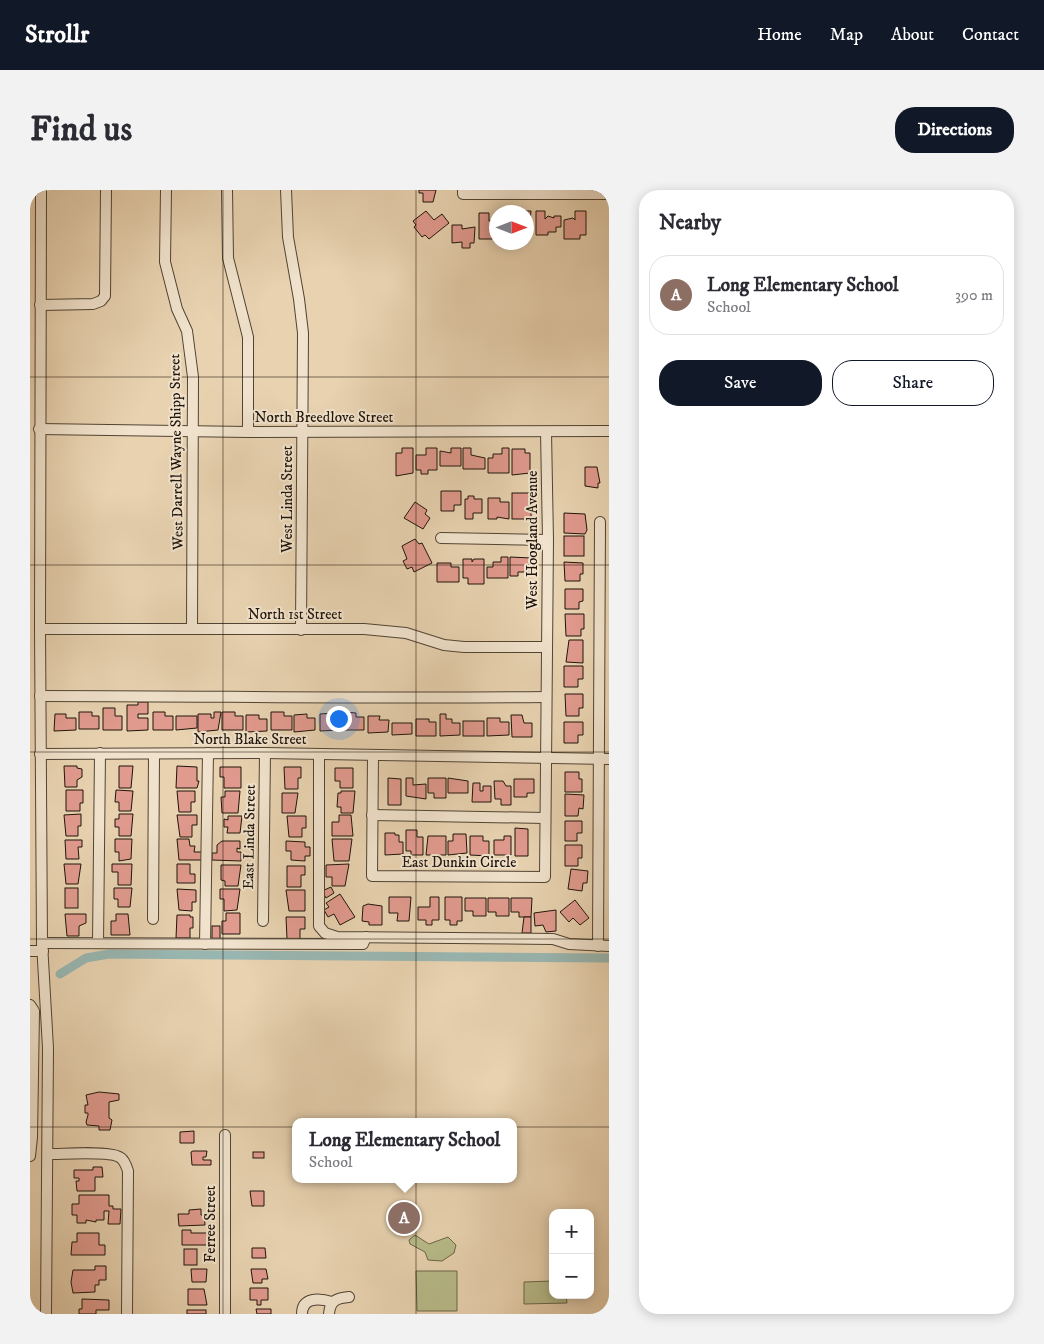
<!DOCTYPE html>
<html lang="en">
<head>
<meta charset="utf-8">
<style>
  :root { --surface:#fff; --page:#f2f2f3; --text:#2b2b33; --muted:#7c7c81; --line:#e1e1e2; --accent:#111827 }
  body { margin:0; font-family:"IM FELL DW Pica",serif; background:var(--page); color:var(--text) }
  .controls { position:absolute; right:15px; bottom:15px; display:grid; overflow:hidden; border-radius:10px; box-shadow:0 2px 12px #0003 }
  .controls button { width:45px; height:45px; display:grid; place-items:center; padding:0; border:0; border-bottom:1px solid var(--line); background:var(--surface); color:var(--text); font:25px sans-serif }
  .compass { position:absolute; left:459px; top:15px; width:45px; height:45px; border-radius:50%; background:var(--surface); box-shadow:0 2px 12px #0003; rotate:90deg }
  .you { position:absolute; left:308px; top:528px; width:18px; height:18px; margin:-12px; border:4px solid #fff; border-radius:50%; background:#1a73e8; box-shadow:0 0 0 8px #1a73e833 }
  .badge { display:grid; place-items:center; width:32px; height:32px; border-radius:50%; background:var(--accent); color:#fff; font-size:16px; font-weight:700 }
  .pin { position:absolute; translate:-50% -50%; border:2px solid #fff; box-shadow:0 1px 5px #0006 }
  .popup { position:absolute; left:262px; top:928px; width:225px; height:65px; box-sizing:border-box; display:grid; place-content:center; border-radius:10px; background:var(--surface); filter:drop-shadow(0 1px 4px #0005); font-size:16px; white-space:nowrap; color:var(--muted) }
  .popup b { font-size:19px; color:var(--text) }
  .popup::after { content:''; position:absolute; left:50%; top:100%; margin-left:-10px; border:10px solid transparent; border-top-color:var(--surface) }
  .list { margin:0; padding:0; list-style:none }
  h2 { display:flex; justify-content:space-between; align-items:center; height:65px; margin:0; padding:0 20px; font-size:21px }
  h2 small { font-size:16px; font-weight:400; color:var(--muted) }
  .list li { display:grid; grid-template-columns:32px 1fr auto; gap:15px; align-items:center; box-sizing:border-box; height:80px; margin:0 10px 10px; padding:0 10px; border:1px solid var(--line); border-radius:20px }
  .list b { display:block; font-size:19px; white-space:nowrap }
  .list p { margin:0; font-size:16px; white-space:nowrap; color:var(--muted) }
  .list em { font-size:16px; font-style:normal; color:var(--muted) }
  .actions { display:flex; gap:10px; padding:15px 20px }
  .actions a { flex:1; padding:11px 0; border:1px solid var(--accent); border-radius:20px; text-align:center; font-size:18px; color:var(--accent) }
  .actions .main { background:var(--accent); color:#fff }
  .map { position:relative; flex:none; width:579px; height:1124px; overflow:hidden; border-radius:20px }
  header { display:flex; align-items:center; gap:30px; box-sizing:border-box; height:70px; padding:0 25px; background:var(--accent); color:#fff }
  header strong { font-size:24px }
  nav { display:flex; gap:28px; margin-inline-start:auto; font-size:18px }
  .intro { display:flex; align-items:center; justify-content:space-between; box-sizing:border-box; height:120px; padding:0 30px }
  h1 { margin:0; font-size:35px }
  .button { padding:12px 22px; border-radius:20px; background:var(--accent); color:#fff; font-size:18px; font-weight:700 }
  main { display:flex; gap:30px; padding:0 30px }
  aside { flex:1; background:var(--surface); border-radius:20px; box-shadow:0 2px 12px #0003 }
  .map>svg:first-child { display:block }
  .green { fill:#b8bb8a; stroke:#6c684a }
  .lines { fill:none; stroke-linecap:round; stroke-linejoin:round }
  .canal { stroke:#98b6b1; stroke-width:9 }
  .building { fill:#e19a8e; stroke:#1f140a }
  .minor-casing { stroke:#514434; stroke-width:12 }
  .minor { stroke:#f0e2cc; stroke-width:10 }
  .grid { fill:none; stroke:#1f140a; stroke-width:1; stroke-opacity:0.55 }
  .labels { text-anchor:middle; stroke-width:4; stroke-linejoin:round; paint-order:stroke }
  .street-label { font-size:15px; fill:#1f140a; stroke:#f0e2cc }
</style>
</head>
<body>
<header>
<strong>Strollr</strong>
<nav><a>Home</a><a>Map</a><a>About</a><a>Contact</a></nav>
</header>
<div class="intro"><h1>Find us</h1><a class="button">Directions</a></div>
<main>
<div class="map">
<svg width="579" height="1124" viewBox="0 0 579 1124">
  <rect width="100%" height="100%" fill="#e8d2b0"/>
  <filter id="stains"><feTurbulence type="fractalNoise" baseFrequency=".004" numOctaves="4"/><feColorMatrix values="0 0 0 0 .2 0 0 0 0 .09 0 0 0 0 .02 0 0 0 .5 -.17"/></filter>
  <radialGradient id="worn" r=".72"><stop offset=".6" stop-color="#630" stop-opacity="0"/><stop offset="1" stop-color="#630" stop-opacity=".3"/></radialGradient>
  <g class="green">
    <path d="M385 1045 399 1054 418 1047 426 1055 424 1063 412 1071 398 1070 395 1062 380 1054 379 1050Z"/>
    <path d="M386 1081H427V1121H387Z"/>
    <path d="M523 1091V1105H536L537 1113 494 1114V1092Z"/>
  </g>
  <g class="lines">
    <path class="canal" d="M30 784 56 768 79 764 579 768"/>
  </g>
  <g class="building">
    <path d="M389 0H406L403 12H393V3H389Z"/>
    <path d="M396 21 404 30 412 24 419 33 399 49 395 45 392 47 384 37 386 35 383 31Z"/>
    <path d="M491 21H501L499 43H497V22H491Z"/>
    <path d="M506 21H515V29L518 26 524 28V26H531V37H526V42H518V45H506Z"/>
    <path d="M545 21H556V45H550V49H534V30L543 28 545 30Z"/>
    <path d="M449 23H459V31L466 28 467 45H462L463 49H449Z"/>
    <path d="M422 35H432V39L445 37 444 53H440V58H432V52L422 53Z"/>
    <path d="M372 258H383V283L366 286V263H372Z"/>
    <path d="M396 258H407V280H398V284H391V280H386V265H396Z"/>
    <path d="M421 258H431V276H410V261L421 263Z"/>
    <path d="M433 258H441V265L455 268V279H433Z"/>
    <path d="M472 258H479V283H458V268H463V264H472Z"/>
    <path d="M482 259H495V263H500V283L482 285Z"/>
    <path d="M555 277H567L570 293H568V298L555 296Z"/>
    <path d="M411 301H431V315H424V321H411Z"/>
    <rect x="482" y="303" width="19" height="26"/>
    <path d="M438 306H444V309H452V323H443V329H435V309H438Z"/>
    <path d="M458 308H470V312H479V329L467 327V329H458Z"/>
    <path d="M385 312 397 320 395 324 400 328 393 339 374 328Z"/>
    <path d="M534 323 555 324 557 340 555 344 534 343Z"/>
    <rect x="534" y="346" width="20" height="20"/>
    <path d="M385 349 389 354 392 353 402 373 384 382 382 377 377 379 373 371 377 369 372 356Z"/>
    <path d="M471 367H478V388H457V377H463V372H471Z"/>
    <path d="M480 367 501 368V382H488V386H480Z"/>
    <path d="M433 369H442V372L444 369H454V394H438V388H433Z"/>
    <path d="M534 372 553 373V384H550V391H535Z"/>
    <path d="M407 373H421V377H429V392H407Z"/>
    <path d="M535 399H553V411L549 412V419H535Z"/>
    <path d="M535 424H554V439H551V446H536Z"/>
    <path d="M539 450H553V473L536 472Z"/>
    <path d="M534 476H553V489H548V497H534Z"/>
    <path d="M535 504H553V518H549V526H536Z"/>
    <path d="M108 512H118V524H108V528H118V540L97 541V515H108Z"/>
    <path d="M73 518H85V526H92V540H73Z"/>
    <path d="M49 522H62V526H69V539H49Z"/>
    <path d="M123 522H135V526H143V540H123Z"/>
    <path d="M184 522H191L188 540 168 542V524H181V528H184Z"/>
    <path d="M192 522H205V526H213V540H192Z"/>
    <path d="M241 522H254V526H262V540H241Z"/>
    <path d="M314 522 326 523V527H334V540H313Z"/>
    <path d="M303 523V527H309V540L290 541V524Z"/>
    <path d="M25 524H36V528H46V540L24 541Z"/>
    <path d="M277 524V528H285V540L264 542V525Z"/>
    <path d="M410 524H416V529H422V533H430V545L410 546Z"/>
    <path d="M216 525H229V529H237V541L216 542Z"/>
    <path d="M481 525H492L494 533H502V547H482Z"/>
    <path d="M146 526H167V538L146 540Z"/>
    <path d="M338 526H350L349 530H359L358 542 338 543Z"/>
    <path d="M457 528H470V532H479V545L457 546Z"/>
    <path d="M386 529H399V532H406V546H386Z"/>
    <rect x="433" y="531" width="21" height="15"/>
    <path d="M534 532H553V545H548V553H534Z"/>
    <path d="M362 533H382V544L362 545Z"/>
    <path d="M34 576H47V578L52 579V587L47 590V597H35Z"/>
    <path d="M89 576H103L101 598H89Z"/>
    <path d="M147 576 167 577V591H169L167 598H146Z"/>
    <path d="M190 577H211V598H194V587H190Z"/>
    <path d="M254 577H271V588H268V599H255Z"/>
    <path d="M305 578H323V598H310V591H305Z"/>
    <path d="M535 582H549V589H552V602H535Z"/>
    <path d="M358 588 371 589V615H358Z"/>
    <path d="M376 588H383V595L396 594V609L376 606Z"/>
    <path d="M398 588H416V608H404V603H398Z"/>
    <path d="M418 588 438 591V603H418Z"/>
    <path d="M484 589H504V603H497V607H484Z"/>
    <path d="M464 591H473L476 596H481V615H471V609H465Z"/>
    <path d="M443 593H450V601H453V596H461V612H442Z"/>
    <path d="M36 600H53V613H50V621H36Z"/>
    <path d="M86 600 103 601 101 621H89V612H85Z"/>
    <path d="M147 601H165V612H161V622H149Z"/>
    <path d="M195 601H210L208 623H192L191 607H195Z"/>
    <path d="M311 601H325L323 623H311V617H307L308 603H311Z"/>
    <path d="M252 603H268L265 623H252Z"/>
    <path d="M535 604 554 605 553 619 549 618 548 626H535Z"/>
    <path d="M51 624V636H48V646H36L34 625Z"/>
    <path d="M89 624H103L101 646H89V637H85V629H89Z"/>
    <path d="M147 625H167V635H162V647H150Z"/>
    <path d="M309 625H321L323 646H302V632H309Z"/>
    <path d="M198 626H212L210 643H197L198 637H194V629L198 630Z"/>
    <path d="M257 626H276V638H272V647H259Z"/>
    <path d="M535 631H552V643H547V651H535Z"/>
    <path d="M485 638 498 639V666H485Z"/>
    <path d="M376 640H387V647H393V665H381V661H376Z"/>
    <path d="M355 643H365V645H369V652H373V664L355 665Z"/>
    <path d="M423 644H436L437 663 418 665V651H423Z"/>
    <path d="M398 646H416V665H396Z"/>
    <path d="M440 646H453V651H459V666L440 665Z"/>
    <path d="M474 646H481V665H464V650H474Z"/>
    <path d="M85 649H102L101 669 89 671V662H85Z"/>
    <path d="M147 649H159L160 656H165L164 662H172V670H149Z"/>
    <path d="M302 649H322L319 671H304Z"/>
    <path d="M35 650H52V657H48L49 669H36Z"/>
    <path d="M192 651H210V659L207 658V662H211V671L182 670V663H187V655Z"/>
    <path d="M256 651 275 652V657H280V666H275V671L261 670V661H256Z"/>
    <path d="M535 655H552V668H548V676H535Z"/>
    <path d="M34 674H51L48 694H36Z"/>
    <path d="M82 674H102L101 695H88V682H82Z"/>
    <path d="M147 674H160V684H165V693H147Z"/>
    <path d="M319 674 315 696H302V687H296V675Z"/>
    <path d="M191 675H211L208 696H195V691L191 690Z"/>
    <path d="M257 676H275V685H271V697H257Z"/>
    <path d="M541 679 558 681 557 693H553L552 701 538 699Z"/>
    <path d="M301 697 304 703 296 708 292 701Z"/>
    <rect x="35" y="698" width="13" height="20"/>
    <path d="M84 698H102L100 717H88V709H84Z"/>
    <path d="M147 699 166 700V712H162V721L149 720Z"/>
    <path d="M190 699H210L207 720 194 721V709H190Z"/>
    <path d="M256 700H275V721H259Z"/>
    <path d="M310 704 325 727 310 735 304 724 298 727 294 720 299 717 296 713Z"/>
    <path d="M359 707H381L379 731H367L368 723H359Z"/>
    <path d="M400 707H409V730H402V735H396V730H388V717H400Z"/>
    <path d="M415 707H432V731H427V735H420V730H415Z"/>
    <path d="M435 708H456V726H443V721H435Z"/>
    <path d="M458 708H479V726H466V722H458Z"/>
    <path d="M481 708H502L501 727H489V722H481Z"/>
    <path d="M545 710 559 728 550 735 543 728 539 732 530 722Z"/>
    <path d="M338 714 352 716V735H339V732L332 731 333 716Z"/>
    <path d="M526 720V741L516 742 513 735 505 736 504 723Z"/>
    <path d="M196 723H210V744H192V731H196Z"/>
    <path d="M35 724H56V733L49 736V746H37Z"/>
    <path d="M86 724H98L100 745H81V731H86Z"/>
    <path d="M147 725H160V727H163V738H160V748H146Z"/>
    <path d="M256 727H275V739H270V749H257Z"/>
    <path d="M494 727H501V743H492Z"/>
    <rect x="182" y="736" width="8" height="13"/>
    <path d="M69 902 89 904V910L79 912V928L82 930 80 940H69V936L57 935 56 932 58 925V923H55V915H58L56 905Z"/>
    <path d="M164 941V953H150V942Z"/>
    <path d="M163 961H177L176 967H173V970H181V975H162L161 962Z"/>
    <rect x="223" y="962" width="11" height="6"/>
    <path d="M63 977H72L73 987H65V1001H47L46 991H49V988H44V980H63Z"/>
    <path d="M220 1001H234V1016H222Z"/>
    <path d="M49 1005H79V1016H83V1019H91L90 1034H78L79 1021H74V1030H66V1032L56 1030V1033H47V1025H42V1014H49Z"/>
    <path d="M171 1019V1025H174L175 1035 149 1036 148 1024H159V1020Z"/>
    <path d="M152 1040H161V1043H179L178 1055H152Z"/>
    <path d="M47 1043H69V1055H75V1065H41L42 1052H47Z"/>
    <path d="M222 1058H235L236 1068H222Z"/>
    <rect x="154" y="1059" width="13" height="16"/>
    <path d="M65 1076H76V1090H69V1095H65V1102L43 1103 41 1092 43 1080H65Z"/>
    <path d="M161 1079H177L176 1092H162Z"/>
    <path d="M221 1079H236L238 1089H232V1093H223Z"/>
    <path d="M220 1098H238V1110H231V1115H227V1110H220Z"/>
    <path d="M158 1099H174L177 1115H158Z"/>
    <path d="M52 1109 79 1110V1120H66V1124H49V1119H52Z"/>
    <path d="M226 1119H241V1124H227Z"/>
    <rect x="157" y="1120" width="19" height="4"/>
  </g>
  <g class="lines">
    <g class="minor-casing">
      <g id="minor">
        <path d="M11 0 10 439 12 753 18 858 16 1124"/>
        <path d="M136 0 135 72 147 119 157 141 163 187 162 438"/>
        <path d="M197 0 198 68 218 147V242"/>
        <path d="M256 0 258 47 269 109 273 143 271 440"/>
        <path d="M433 0V4H579"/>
        <path d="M10 115 63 114 71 111 75 106 76 0"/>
        <path d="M9 239 218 242 579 241"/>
        <path d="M411 348 518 350"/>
        <path d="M10 439H334L376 443 414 455 434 457H517"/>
        <path d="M10 506C179 506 348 509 516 507"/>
        <path d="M10 564 235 563 579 569"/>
        <path d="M289 564V736L295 743 307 747 523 749 539 754 579 756"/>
        <path d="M343 565 342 686 515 687 518 350 516 242"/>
        <path d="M342 625 515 628"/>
        <path d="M123 729 124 564"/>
        <path d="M233 731 235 563"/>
        <path d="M12 753 333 754 336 747"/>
        <path d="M68 753 70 563"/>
        <path d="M175 754 178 563"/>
        <path d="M568 756 570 332"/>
        <path d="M0 761H13"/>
        <path d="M0 815 4 821 2 947 0 966"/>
        <path d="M18 964C34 964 74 961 87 966 94 968 96 975 98 981L97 1124"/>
        <path d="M195 1124V945"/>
        <path d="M272 1124C272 1107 289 1108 302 1112"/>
        <path d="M299 1124C300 1111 306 1108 319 1107"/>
      </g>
    </g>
    <use href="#minor" class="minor"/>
  </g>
  <path class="grid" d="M193 0V1124M386 0V1124M0 187H579M0 375H579M0 562H579M0 749H579M0 937H579"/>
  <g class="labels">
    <g class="street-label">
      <text x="294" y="232">North Breedlove Street</text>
      <text transform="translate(146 262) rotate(-91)" y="5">West Darrell Wayne Shipp Street</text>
      <text transform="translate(257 309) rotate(-90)" y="5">West Linda Street</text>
      <text transform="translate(502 350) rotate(-90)" y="5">West Hoogland Avenue</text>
      <text x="265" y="429">North 1st Street</text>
      <text x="220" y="554">North Blake Street</text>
      <text transform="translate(219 647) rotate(-89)" y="5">East Linda Street</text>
      <text x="429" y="677">East Dunkin Circle</text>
      <text transform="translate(180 1034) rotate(-90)" y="5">Ferree Street</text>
    </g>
  </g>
  <rect width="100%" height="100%" filter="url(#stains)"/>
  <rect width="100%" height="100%" fill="url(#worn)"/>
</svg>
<div class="controls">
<button>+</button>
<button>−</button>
</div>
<svg class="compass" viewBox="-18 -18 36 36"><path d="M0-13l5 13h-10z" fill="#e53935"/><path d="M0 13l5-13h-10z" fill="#7c7c81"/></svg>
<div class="you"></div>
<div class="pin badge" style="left:374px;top:1028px;background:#8d6e63">A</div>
<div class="popup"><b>Long Elementary School</b>School</div>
</div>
<aside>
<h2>Nearby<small></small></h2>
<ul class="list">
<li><span class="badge" style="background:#8d6e63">A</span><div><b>Long Elementary School</b><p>School</p></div><em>390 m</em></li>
</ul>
<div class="actions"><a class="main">Save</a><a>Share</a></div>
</aside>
</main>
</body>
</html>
